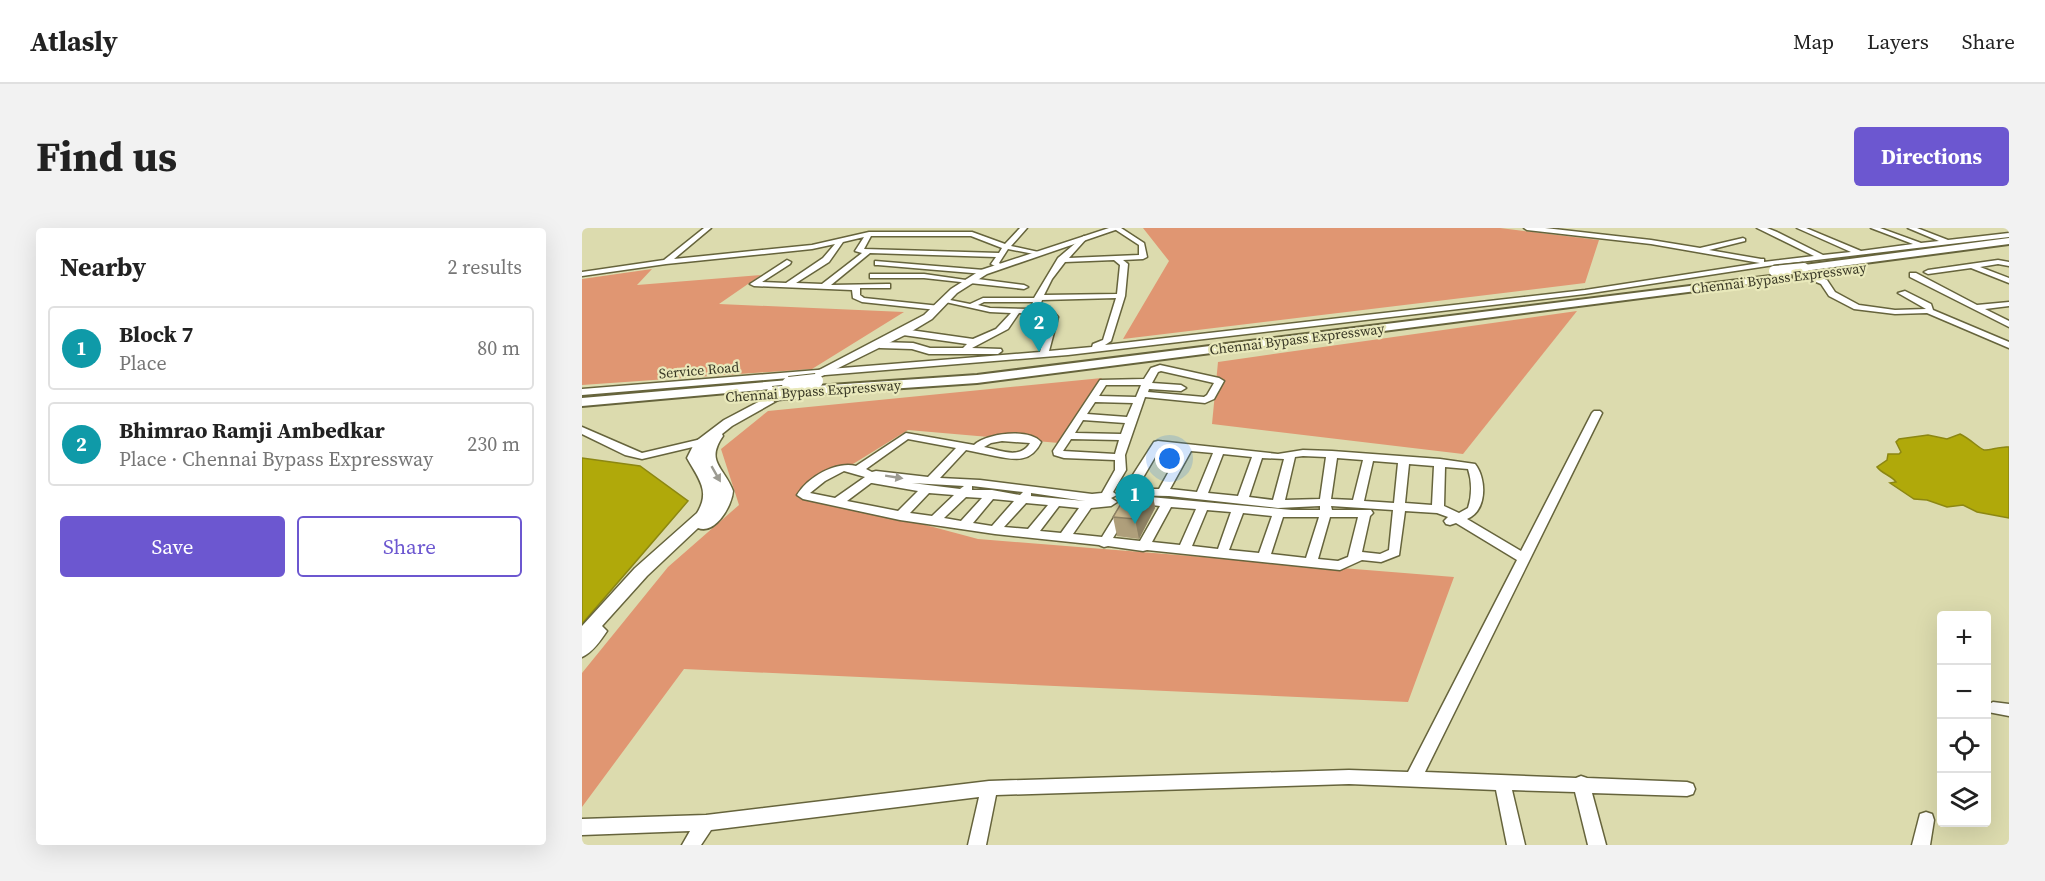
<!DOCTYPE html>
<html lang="en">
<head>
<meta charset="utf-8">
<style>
  :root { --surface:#fff; --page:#f2f2f2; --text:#222; --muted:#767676; --line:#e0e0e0; --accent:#6c57d0 }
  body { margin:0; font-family:"Source Serif 4",serif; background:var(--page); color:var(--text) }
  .controls { position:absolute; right:18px; bottom:18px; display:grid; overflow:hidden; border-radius:6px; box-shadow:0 6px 24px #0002 }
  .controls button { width:54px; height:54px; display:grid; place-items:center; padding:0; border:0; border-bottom:2px solid var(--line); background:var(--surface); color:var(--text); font:30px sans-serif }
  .you { position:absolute; left:588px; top:231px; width:21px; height:21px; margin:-15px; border:4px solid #fff; border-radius:50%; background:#1a73e8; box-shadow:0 0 0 9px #1a73e833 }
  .badge { display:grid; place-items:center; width:39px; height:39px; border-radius:50%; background:var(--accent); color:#fff; font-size:20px; font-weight:700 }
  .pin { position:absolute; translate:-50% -50px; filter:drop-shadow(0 2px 3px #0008) }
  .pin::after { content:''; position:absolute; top:32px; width:21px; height:18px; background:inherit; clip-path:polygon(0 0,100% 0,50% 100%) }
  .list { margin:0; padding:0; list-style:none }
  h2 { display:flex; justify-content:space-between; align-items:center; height:78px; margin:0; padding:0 24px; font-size:26px }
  h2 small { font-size:20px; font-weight:400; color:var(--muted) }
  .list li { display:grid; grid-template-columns:39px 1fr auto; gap:18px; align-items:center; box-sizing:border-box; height:84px; margin:0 12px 12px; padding:0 12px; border:2px solid var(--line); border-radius:6px }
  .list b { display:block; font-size:22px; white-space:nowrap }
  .list p { margin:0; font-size:20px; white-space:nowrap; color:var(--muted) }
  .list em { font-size:20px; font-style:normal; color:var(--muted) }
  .actions { display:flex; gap:12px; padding:18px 24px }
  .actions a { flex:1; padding:14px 0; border:2px solid var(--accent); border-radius:6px; text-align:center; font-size:21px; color:var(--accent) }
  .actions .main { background:var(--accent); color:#fff }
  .icon { flex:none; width:33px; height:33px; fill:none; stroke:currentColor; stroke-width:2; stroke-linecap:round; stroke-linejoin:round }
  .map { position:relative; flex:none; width:1427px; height:617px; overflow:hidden; border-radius:6px }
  header { display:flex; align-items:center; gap:36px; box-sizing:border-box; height:84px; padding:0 30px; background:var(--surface); border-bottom:2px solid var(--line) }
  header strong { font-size:28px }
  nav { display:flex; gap:33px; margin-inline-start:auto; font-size:21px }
  .intro { display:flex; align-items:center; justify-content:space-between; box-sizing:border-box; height:144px; padding:0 36px }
  h1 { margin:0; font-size:42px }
  .button { padding:15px 27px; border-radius:6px; background:var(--accent); color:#fff; font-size:21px; font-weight:700 }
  main { display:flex; gap:36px; padding:0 36px }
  aside { flex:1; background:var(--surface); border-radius:6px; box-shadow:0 6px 24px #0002 }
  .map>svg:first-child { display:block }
  .green { fill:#e09672 }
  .water { fill:#b0a90a; stroke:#8c8712; stroke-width:1.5 }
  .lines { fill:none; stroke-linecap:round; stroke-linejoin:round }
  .minor-casing { stroke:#66643c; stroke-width:3 }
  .major-casing { stroke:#66643c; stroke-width:3 }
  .highway-casing { stroke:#66643c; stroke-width:4 }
  .minor { fill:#fff; fill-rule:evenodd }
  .major { fill:#fff; fill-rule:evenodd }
  .highway { fill:#fff; fill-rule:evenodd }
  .highway-bridge-far1-casing { stroke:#66643c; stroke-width:13; stroke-linecap:butt }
  .highway-bridge-casing { stroke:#66643c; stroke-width:16; stroke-linecap:butt }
  .highway-bridge-far1 { stroke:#fff; stroke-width:10 }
  .highway-bridge { stroke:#fff; stroke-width:14 }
  .wall { fill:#af9f7b }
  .shaded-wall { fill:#8e8264 }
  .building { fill:#cbb98f; stroke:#8e8264; stroke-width:1.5 }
  .oneway { fill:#9c9b92 }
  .labels { text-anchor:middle; stroke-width:4.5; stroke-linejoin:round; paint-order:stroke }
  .far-street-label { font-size:14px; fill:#383725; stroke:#e9e9bb }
</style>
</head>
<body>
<header>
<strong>Atlasly</strong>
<nav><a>Map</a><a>Layers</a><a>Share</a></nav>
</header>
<div class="intro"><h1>Find us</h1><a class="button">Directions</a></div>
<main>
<aside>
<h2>Nearby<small>2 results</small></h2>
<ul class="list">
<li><span class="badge" style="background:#0f9aa8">1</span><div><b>Block 7</b><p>Place</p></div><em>80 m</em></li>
<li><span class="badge" style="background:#0f9aa8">2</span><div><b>Bhimrao Ramji Ambedkar</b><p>Place · Chennai Bypass Expressway</p></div><em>230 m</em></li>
</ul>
<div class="actions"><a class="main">Save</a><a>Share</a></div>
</aside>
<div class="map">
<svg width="1427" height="617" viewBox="0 0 1427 617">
  <rect width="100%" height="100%" fill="#dcdbae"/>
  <g class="green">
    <path d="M561 0H918L1017 12 1003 55 541 111 587 33Z"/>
    <path d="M70 41 55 57 179 47 137 76 322 84 230 141 0 157V51Z"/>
    <path d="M995 83 881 226 630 196 636 134Z"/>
    <path d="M520 150 477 215 326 202 224 265 396 311 872 349 826 474 102 441 0 579V445L86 339 157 277 139 221 186 183Z"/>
  </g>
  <g class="water">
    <path d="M1378 206C1387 210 1398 221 1402 222 1410 222 1419 218 1427 219V290L1395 284 1381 277 1365 279 1345 272 1332 271 1308 255 1314 254C1309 247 1300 246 1295 239L1305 232 1306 226H1317L1319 224 1314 214 1317 211 1346 207 1365 211Z"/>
    <path d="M0 230 58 238 106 273 0 396Z"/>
  </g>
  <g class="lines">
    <g class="minor-casing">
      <g id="minor">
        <path d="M122 0H129L92 31 230 17 287 4H390L423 16 438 0H445L429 18 461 25 457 27 426 21 417 35 421 38 417 40 409 36 414 29 288 25 249 57 305 56H308V60H278V67L282 70 358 78V82H355L280 74 271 70 270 62 172 58 168 56 205 32 209 34 208 36 180 54 204 55 241 30 253 16 230 21 84 36 0 48V44L82 32ZM289 8H389L420 20 417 25 282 21ZM282 9 273 23 280 25 240 56 214 55 247 34 261 14Z"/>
        <path d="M531 0H539L562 15 565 29 561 31 541 32 546 36 543 68 529 113 523 117 1003 62 1178 35 1069 16 945 2 942 0H963L1069 12 1118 20 1161 10 1163 11V13L1127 22 1179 31H1182V34L1232 28 1175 0H1185L1195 4 1241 27 1269 24 1215 0H1224L1279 23 1331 16 1289 0H1298L1339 15 1357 13 1326 0H1335L1366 12 1427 5V9L1192 37 1003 66 486 127 0 167V161L458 124 468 89 465 86 437 85 426 101 390 120 419 121 420 123 416 126H347L330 121 298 120 294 117 298 114 331 115 348 120H381L385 116 321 107 317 104 321 101 391 111 414 101 429 85 408 84 359 73 363 71 388 76 401 70H452L476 30 502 8 505 10 487 30 557 27V17ZM532 32 538 37 535 66 462 67 470 51 483 34ZM534 70 521 112 511 116 510 119 467 123 476 89 470 82 457 81 460 72ZM402 74H451L449 81 408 80 396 77Z"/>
        <path d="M1416 32 1427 34V38L1416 36 1398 39 1427 50V55L1389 40 1346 46 1342 44 1346 42Z"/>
        <path d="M293 33 402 42 406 44 402 46 296 37H293Z"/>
        <path d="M1205 38H1211L1245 52 1253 64 1277 77 1313 82 1344 81 1316 65 1323 63 1349 76 1351 82 1427 114V120L1345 85 1313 86 1272 81 1247 68 1239 56 1205 42Z"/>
        <path d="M1328 45H1334L1395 77 1427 74V78L1403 81 1427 93V99L1328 49Z"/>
        <path d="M288 46H342L384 52 388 50 442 57 446 59 442 61 342 50H288Z"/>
        <path d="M578 137 637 150 642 153 632 171 623 175 563 169 543 227 544 242 531 264 535 267 529 270 535 274 529 278 509 280 491 306 520 309 536 283 540 282 546 286 531 310 558 313 578 278 553 275 551 272 553 269 557 268 710 282H738V278L696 280 587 268 539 267 537 265 539 263 547 261V253L572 214 576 213 696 226 721 222 750 223 858 231 893 236C905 251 905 283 885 291L939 323 1010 185 1012 183H1018L1020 185 843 544 994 550 999 548 1005 550 1105 554 1111 556 1113 561 1111 566 1105 568 1010 565 1024 617H1006L993 564 930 562 943 617H925L914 562 767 556 414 567 404 617H386L397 569 129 602 119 617H100L108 603 0 607V591L124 587 407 553 767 542 826 544 935 332 874 295 868 297 864 296 862 293 866 289 855 285 823 283 817 327 799 334 780 332 758 342 565 322 561 323 526 318 522 319 517 317 413 306 318 292 221 271 215 267C226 249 254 233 274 238L324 205 392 217C405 205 447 200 459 214 449 235 433 232 413 228 403 226 394 224 384 222L358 250 398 252 510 266 520 265 533 242V232L482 230 472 227 471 223 518 152 562 151 569 140ZM579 143 632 155 625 167 622 169 566 164 567 161 599 163 604 160 599 157 570 155 576 144ZM524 157H559L554 169 517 168ZM513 174 551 175 545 189 505 186ZM501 192 543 195 539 206 493 205ZM326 211 374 220 346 249 294 243 290 244 284 241ZM489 211 537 212 533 226 481 223ZM420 213 448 215C438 232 418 222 402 219L409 215ZM579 219 599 222 577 261H558L559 253ZM609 223 631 225 615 264 588 261ZM641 226 670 229 656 268 626 265ZM721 228 744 229 738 271 703 272 713 229ZM680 230 702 231 691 272 667 269ZM755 230 781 232 771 272 749 271ZM791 233 816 235 812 275 782 273ZM827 236 852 238 850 277 823 275ZM863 239 886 241C890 253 890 268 886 280L877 285 862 278ZM262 243 283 249 253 270 228 265 243 253ZM289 255H290L336 263 316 283 265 273ZM330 255 382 258 378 261ZM390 258 441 264 438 267 410 262H390ZM347 265 372 267 350 288 328 285ZM449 265 503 273 449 268ZM384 269 400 270 379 293 362 290ZM411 271 432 273 410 298 391 295ZM444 275 466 277 446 301 422 299ZM477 278 497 280 479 305 458 303ZM749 278 811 282 807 322 798 326 780 324 788 288 791 285 789 282H750ZM589 279 614 281 598 317 570 314ZM625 282 649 284 636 321 610 318ZM661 285 690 288 677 325 647 322ZM701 289H737L724 330 689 326ZM748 289H776L766 329 756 333 736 331Z"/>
        <path d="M0 199 60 225 128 209 133 212 132 214 60 231 43 227 0 206Z"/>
        <path d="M1411 474 1427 476V488L1406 484 1404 478Z"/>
        <path d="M1344 584 1350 586 1352 592 1348 617H1330L1338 586Z"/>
      </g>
    </g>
    <g class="major-casing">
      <path id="major" d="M527 0H539L405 46 375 65 350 91 325 106 228 154 150 198 140 206 141 208C123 234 142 239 151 263 150 278 133 307 116 300L65 348 20 398 25 403C19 412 10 425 0 429V398L53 340 115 285C129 263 116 250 105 230L113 214 142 192 342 87 369 61 399 42Z"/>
    </g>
    <g class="highway-casing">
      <g id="highway">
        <path d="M1427 10V16L1222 43 1217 40 1222 37Z"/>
        <path d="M1204 46 1209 49 1208 51 395 155 219 167 212 163 219 159 395 147Z"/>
        <path d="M207 152 213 156 212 159 0 178V170Z"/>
      </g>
    </g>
    <use href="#minor" class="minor"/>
    <use href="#major" class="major"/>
    <use href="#highway" class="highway"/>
    <g class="highway-bridge-far1-casing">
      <path id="highway-bridge-far1" d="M1192 43 1222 40"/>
    </g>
    <g class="highway-bridge-casing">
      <g id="highway-bridge">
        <path d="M207 156 234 153"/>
        <path d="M191 166 219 163"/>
      </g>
    </g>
    <use href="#highway-bridge-far1" class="highway-bridge-far1"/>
    <use href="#highway-bridge" class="highway-bridge"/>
  </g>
  <path class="wall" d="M570 261 573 280 557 311 535 308 531 289Z"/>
  <path class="shaded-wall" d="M570 261 573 280 557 311 553 291Z"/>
  <path class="building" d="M549 259 570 261 553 291 531 289Z"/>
  <defs><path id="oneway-solid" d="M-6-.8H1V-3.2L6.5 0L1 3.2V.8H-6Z" transform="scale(1.5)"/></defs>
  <g class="oneway">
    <use href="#oneway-solid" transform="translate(134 246) rotate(60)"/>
    <use href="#oneway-solid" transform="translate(312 249) rotate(9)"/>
  </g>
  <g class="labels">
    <g class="far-street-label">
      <text transform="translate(1197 50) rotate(-7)" y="5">Chennai Bypass Expressway</text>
      <text transform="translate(715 111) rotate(-7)" y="5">Chennai Bypass Expressway</text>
      <text transform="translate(117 142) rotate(-5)" y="5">Service Road</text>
      <text transform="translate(231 163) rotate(-4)" y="5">Chennai Bypass Expressway</text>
    </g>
  </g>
</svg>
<div class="controls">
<button>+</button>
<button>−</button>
<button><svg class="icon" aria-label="locate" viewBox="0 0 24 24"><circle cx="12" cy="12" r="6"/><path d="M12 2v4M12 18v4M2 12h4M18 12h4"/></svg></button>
<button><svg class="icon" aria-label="layers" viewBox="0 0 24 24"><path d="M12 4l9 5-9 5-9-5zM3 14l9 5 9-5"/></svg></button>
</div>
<div class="you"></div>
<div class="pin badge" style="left:553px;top:296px;background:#0f9aa8">1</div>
<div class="pin badge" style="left:457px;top:124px;background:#0f9aa8">2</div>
</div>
</main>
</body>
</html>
